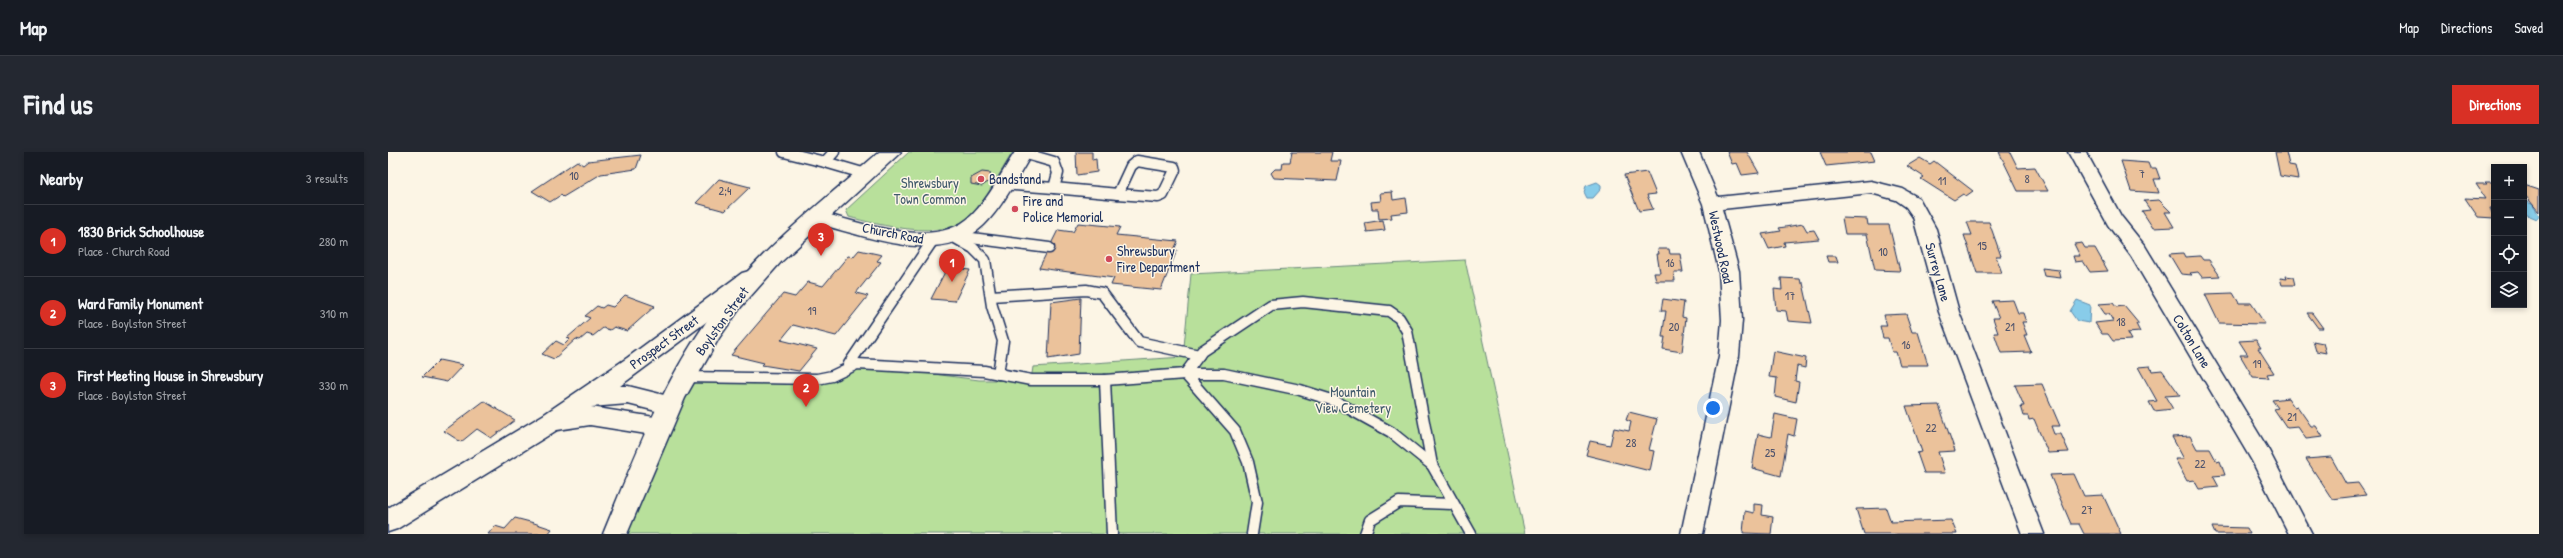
<!DOCTYPE html>
<html lang="en">
<head>
<meta charset="utf-8">
<style>
  :root { --surface:#171b24; --page:#242831; --text:#f1f3f6; --muted:#9ea1a6; --line:#363941; --accent:#d93025 }
  body { margin:0; font-family:"Patrick Hand",sans-serif; background:var(--page); color:var(--text) }
  .controls { position:absolute; right:12px; top:12px; display:grid; overflow:hidden; border-radius:0px; box-shadow:0 2px 6px #0003 }
  .controls button { width:36px; height:36px; display:grid; place-items:center; padding:0; border:0; border-bottom:1px solid var(--line); background:var(--surface); color:var(--text); font:20px sans-serif }
  .you { position:absolute; left:1325px; top:256px; width:14px; height:14px; margin:-10px; border:3px solid #fff; border-radius:50%; background:#1a73e8; box-shadow:0 0 0 6px #1a73e833 }
  .badge { display:grid; place-items:center; width:26px; height:26px; border-radius:50%; background:var(--accent); color:#fff; font-size:13px; font-weight:700 }
  .pin { position:absolute; translate:-50% -33px; filter:drop-shadow(0 1px 2px #0008) }
  .pin::after { content:''; position:absolute; top:21px; width:14px; height:12px; background:inherit; clip-path:polygon(0 0,100% 0,50% 100%) }
  .list { margin:0; padding:0; list-style:none }
  h2 { display:flex; justify-content:space-between; align-items:center; height:52px; margin:0; padding:0 16px; font-size:17px }
  h2 small { font-size:13px; font-weight:400; color:var(--muted) }
  .list li { display:grid; grid-template-columns:26px 1fr auto; gap:12px; align-items:center; box-sizing:border-box; height:72px; padding:0 16px; border-top:1px solid var(--line) }
  .list b { display:block; font-size:15px; white-space:nowrap }
  .list p { margin:0; font-size:13px; white-space:nowrap; color:var(--muted) }
  .list em { font-size:13px; font-style:normal; color:var(--muted) }
  .icon { flex:none; width:22px; height:22px; fill:none; stroke:currentColor; stroke-width:2; stroke-linecap:round; stroke-linejoin:round }
  .map { position:relative; flex:none; width:2151px; height:382px; overflow:hidden; border-radius:0px }
  header { display:flex; align-items:center; gap:24px; box-sizing:border-box; height:56px; padding:0 20px; background:var(--surface); border-bottom:1px solid var(--line) }
  header strong { font-size:19px }
  nav { display:flex; gap:22px; margin-inline-start:auto; font-size:14px }
  .intro { display:flex; align-items:center; justify-content:space-between; box-sizing:border-box; height:96px; padding:0 24px }
  h1 { margin:0; font-size:28px }
  .button { padding:10px 18px; border-radius:0px; background:var(--accent); color:#fff; font-size:14px; font-weight:700 }
  main { display:flex; gap:24px; padding:0 24px }
  aside { flex:1; background:var(--surface); border-radius:0px; box-shadow:0 2px 6px #0003 }
  .map>svg:first-child { display:block }
  .green { fill:#b8e09b; stroke:#6a887c }
  .water { fill:#88cce9; stroke:#5c8db1 }
  .building { fill:#ebc29b; stroke:#1b2f5e }
  .lines { fill:none; stroke-linecap:round; stroke-linejoin:round }
  .service-casing { stroke:#1b2f5e; stroke-width:13 }
  .minor-casing { stroke:#1b2f5e; stroke-width:3 }
  .tertiary-casing { stroke:#1b2f5e; stroke-width:3 }
  .primary-casing { stroke:#1b2f5e; stroke-width:3 }
  .service { stroke:#fcf5e5; stroke-width:10 }
  .minor { fill:#fcf5e5; fill-rule:evenodd }
  .tertiary { fill:#fcf5e5; fill-rule:evenodd }
  .primary { fill:#fcf5e5; fill-rule:evenodd }
  .poi-dot { fill:#d1495b; stroke:#fcf5e5; stroke-width:1.5 }
  .labels { text-anchor:middle; stroke-width:3; stroke-linejoin:round; paint-order:stroke }
  .number-label { font-size:12px; fill:#4f546d }
  .poi-label { font-size:14px; fill:#1b2f5e; stroke:#fcf5e5; text-anchor:start }
  .park-label { font-size:14px; fill:#425b6d; stroke:#fcf5e5 }
  .street-label { font-size:14px; fill:#1b2f5e; stroke:#fcf5e5 }
</style>
</head>
<body>
<header>
<strong>Map</strong>
<nav><a>Map</a><a>Directions</a><a>Saved</a></nav>
</header>
<div class="intro"><h1>Find us</h1><a class="button">Directions</a></div>
<main>
<aside>
<h2>Nearby<small>3 results</small></h2>
<ul class="list">
<li><span class="badge">1</span><div><b>1830 Brick Schoolhouse</b><p>Place · Church Road</p></div><em>280 m</em></li>
<li><span class="badge">2</span><div><b>Ward Family Monument</b><p>Place · Boylston Street</p></div><em>310 m</em></li>
<li><span class="badge">3</span><div><b>First Meeting House in Shrewsbury</b><p>Place · Boylston Street</p></div><em>330 m</em></li>
</ul>
</aside>
<div class="map">
<svg width="2151" height="382" viewBox="0 0 2151 382">
  <rect width="100%" height="100%" fill="#fcf5e5"/>
  <filter id="ink" filterUnits="userSpaceOnUse"><feTurbulence type="fractalNoise" baseFrequency=".025" numOctaves="2"/><feDisplacementMap in="SourceGraphic" scale="8" xChannelSelector="R" yChannelSelector="G"/><feConvolveMatrix kernelMatrix="1 2 1 2 8 2 1 2 1" color-interpolation-filters="sRGB"/></filter>
  <g filter="url(#ink)">
    <g class="green">
      <path d="M521 0H625C611 21 599 48 580 66 555 89 490 73 461 65L458 58Z"/>
      <path d="M1077 108 1137 382H227L296 225 429 227 469 212 591 228H643L645 215 795 205 803 122Z"/>
    </g>
    <g class="water">
      <path d="M1209 30 1213 33V37L1205 46H1199L1196 40 1198 34Z"/>
      <path d="M2136 49 2144 52 2151 63 2149 67 2137 62Z"/>
      <path d="M1689 148 1702 153 1701 171 1689 169 1682 159Z"/>
    </g>
    <g class="building">
      <path d="M688 0H704V8L708 7 709 20 689 23Z"/>
      <path d="M904 0H944L942 9H953L949 29 886 26 883 21 887 17H894L895 10H902Z"/>
      <path d="M1339 0H1359L1371 21 1354 23 1349 11 1344 12Z"/>
      <path d="M1432 0H1483L1487 9 1438 14Z"/>
      <path d="M1611 0H1622L1630 16 1647 15 1660 39H1630Z"/>
      <path d="M1887 0H1898L1901 13 1907 14 1910 27 1892 24Z"/>
      <path d="M253 3 248 17 213 22 175 45 173 43 162 50 144 39 189 9 195 13 200 9Z"/>
      <path d="M1532 6 1542 12 1546 9 1585 39 1578 44 1575 42 1566 48 1533 27 1536 25 1519 14Z"/>
      <path d="M1733 9 1760 11 1762 16H1768L1772 27H1766L1771 41 1743 39Z"/>
      <path d="M594 20 602 21 603 28 594 34 583 32V26Z"/>
      <path d="M1259 20 1268 42 1259 43 1265 57 1251 59 1236 23Z"/>
      <path d="M331 27 362 35 337 59 308 51Z"/>
      <path d="M2097 30H2106V56H2102L2106 66 2090 65 2077 46 2098 47 2088 32H2099Z"/>
      <path d="M2136 33 2151 38V60L2136 42Z"/>
      <path d="M1004 40 1005 48 1018 46 1020 60 1003 62 1004 66 991 67 990 57H984L983 50 993 49 992 41Z"/>
      <path d="M1771 48 1783 60H1777L1786 75 1765 76 1754 59 1762 58 1756 49Z"/>
      <path d="M1454 66 1479 67 1480 73H1501L1512 119 1487 118 1479 82H1457Z"/>
      <path d="M995 68 997 78 979 80 977 71Z"/>
      <path d="M1579 70H1601L1613 104H1608L1614 121H1589L1576 83H1584Z"/>
      <path d="M690 71 732 75 728 83 790 89 786 98H789L773 138 723 133 726 126 651 116 670 78 685 80Z"/>
      <path d="M1415 72 1419 79 1426 78 1431 87 1396 90 1397 94 1381 97 1374 82 1393 79 1391 76Z"/>
      <path d="M1694 91 1697 96H1707L1720 119 1702 120 1695 109 1687 110 1685 104H1692L1686 92Z"/>
      <path d="M1270 97H1281L1282 102H1292L1295 120H1286L1287 129H1268L1266 121H1272L1269 102H1271Z"/>
      <path d="M471 98 494 103 489 109 493 110 468 141 480 144 448 184 405 173 393 188 429 197 411 219 374 213 376 211 343 203 395 142 407 145 420 130 435 134 460 104 465 105Z"/>
      <path d="M1795 101 1797 105 1812 104 1815 108H1821L1832 124 1814 125 1810 120 1802 121 1804 123 1793 122 1781 102Z"/>
      <path d="M1438 104H1448L1450 110H1440Z"/>
      <path d="M567 113 575 114 573 117 582 118 567 149 543 147 559 116H565Z"/>
      <path d="M1654 116 1671 118 1673 126 1656 124Z"/>
      <path d="M1898 124 1905 125 1907 133H1894L1892 126 1899 127Z"/>
      <path d="M1393 126 1412 127 1413 131H1415L1424 171 1400 169 1398 159 1388 158 1386 137 1394 138Z"/>
      <path d="M1845 141 1851 151H1863L1877 172 1831 171 1817 142Z"/>
      <path d="M237 143 267 154 239 179 226 175 222 178 215 176 205 184 199 182 192 188 188 187 166 207 154 202 168 189 176 193 182 187 179 186 202 166 197 164 209 154 214 156 218 153 225 155Z"/>
      <path d="M693 146 691 202 660 207 663 150Z"/>
      <path d="M1275 147 1296 150 1294 165 1298 166 1294 200 1275 197 1277 185H1274L1278 159H1273Z"/>
      <path d="M1625 148 1630 161H1635L1638 170H1634L1639 183H1636L1643 200 1613 201 1606 181H1610L1605 166H1611L1604 149Z"/>
      <path d="M1725 151 1728 155 1736 154 1751 172H1748L1752 180 1739 181 1743 188 1725 189 1720 182H1714L1707 171 1725 169 1721 162H1717L1710 152Z"/>
      <path d="M1919 161H1924L1935 176H1930Z"/>
      <path d="M1518 162 1524 180H1530L1540 213H1512L1508 200H1504L1500 186H1495L1492 174H1499L1496 163Z"/>
      <path d="M1868 188 1873 196H1870L1886 221 1879 222 1881 226 1865 225 1852 203H1860L1851 189Z"/>
      <path d="M1925 189 1935 191 1938 201 1928 199Z"/>
      <path d="M1385 199 1418 206 1417 216 1409 214 1407 229 1411 230 1408 250 1387 245 1389 226 1381 225Z"/>
      <path d="M51 208 75 213 59 230 34 225Z"/>
      <path d="M1762 214 1764 219 1774 218 1792 243 1777 244 1785 257 1766 259 1761 250 1769 249 1750 215Z"/>
      <path d="M1654 232 1672 274H1663L1666 282H1673L1681 300 1660 301 1646 267 1641 268 1640 264H1636L1633 254H1636L1627 233Z"/>
      <path d="M1900 246 1906 255 1909 254 1923 274H1928L1935 285 1918 287 1910 275 1899 276 1886 257 1890 256 1884 248Z"/>
      <path d="M96 249 127 268 103 286 89 277 73 290 56 279Z"/>
      <path d="M1551 253 1567 299 1550 300 1557 321H1536L1529 301 1534 300 1518 254Z"/>
      <path d="M1241 260 1269 267 1261 298 1266 299 1262 319 1198 303 1202 289 1222 293 1226 276 1241 279 1243 270 1238 268Z"/>
      <path d="M1387 262 1409 267 1406 284 1400 282 1393 324 1364 316 1370 282 1383 285Z"/>
      <path d="M1802 284 1809 297H1822L1829 310 1832 309 1837 323 1825 324 1831 335 1811 337 1806 328 1799 329 1787 307H1796L1784 285Z"/>
      <path d="M1943 305 1958 332 1970 331 1978 343 1944 347 1918 307Z"/>
      <path d="M1686 322 1696 344 1715 343 1733 382H1696L1691 372H1683L1662 323Z"/>
      <path d="M1366 352 1375 353 1374 363 1385 365 1383 382 1355 381 1357 359 1366 361Z"/>
      <path d="M1498 356 1503 370 1563 368 1569 382H1476L1468 357Z"/>
      <path d="M127 366 146 371 164 377 160 382H100L107 374 117 377Z"/>
      <path d="M1824 375 1859 376 1862 382H1827Z"/>
    </g>
    <g class="lines">
      <g class="service-casing">
        <g id="service">
          <path d="M396 0 437 10 446 0"/>
          <path d="M749 9 786 15 787 18 775 43 770 45 730 42 743 14Z"/>
          <path d="M437 10 478 22"/>
          <path d="M614 32 666 36 670 21 666 10 635 1"/>
          <path d="M666 36 730 42"/>
          <path d="M562 83 585 96 597 108 604 154 615 189 610 222"/>
          <path d="M568 84 661 96"/>
          <path d="M603 144 698 138 714 141 751 190 811 203"/>
          <path d="M468 212H461L545 88"/>
          <path d="M797 222 814 199 883 153 915 150 1001 159 1011 166 1019 179 1044 313"/>
          <path d="M797 222 847 279 860 310 869 350 864 382"/>
          <path d="M296 225 429 227 444 224 469 212 596 219 643 228H717L724 382"/>
          <path d="M717 228 797 222H836L912 238 947 249 1003 280 1044 313 1083 382"/>
          <path d="M977 382 982 368 1011 350 1064 352"/>
        </g>
      </g>
      <g class="minor-casing">
        <g id="minor">
          <path d="M627 0H645C630 24 616 53 596 73 552 115 480 84 430 72L424 71 421 66 424 61 430 60C474 70 547 100 584 63 602 45 613 21 627 0Z"/>
          <path d="M1293 0H1311L1330 45 1483 29 1515 37 1531 46 1548 77 1571 160 1656 382H1634L1551 160 1525 65 1518 55 1508 48 1483 41 1334 57 1351 119 1354 168 1351 204 1315 382H1293L1331 204 1334 168 1331 119 1315 52Z"/>
          <path d="M1680 0H1698L1733 64 1757 94 1880 297 1924 382H1901L1864 309 1743 104 1720 73Z"/>
        </g>
      </g>
      <g class="tertiary-casing">
        <path id="tertiary" d="M361 119 368 121 372 127 368 133 232 234H240L288 246 291 253 288 260 280 262 240 252 203 255 279 267 283 274 279 281 271 284 202 273 169 278 9 377 0 380V356L155 263 239 206 354 121Z"/>
      </g>
      <g class="primary-casing">
        <path id="primary" d="M491 0H513L393 110 353 155 331 186 297 246 239 382H215C249 300 281 212 339 143 383 89 439 46 491 0Z"/>
      </g>
      <use href="#service" class="service"/>
      <use href="#minor" class="minor"/>
      <use href="#tertiary" class="tertiary"/>
      <use href="#primary" class="primary"/>
    </g>
  </g>
  <g class="poi-dot">
    <circle cx="593" cy="27" r="4"/>
    <circle cx="627" cy="57" r="4"/>
    <circle cx="721" cy="107" r="4"/>
  </g>
  <g class="labels">
    <g class="number-label">
      <text x="1754" y="26">7</text>
      <text x="186" y="28">10</text>
      <text x="1639" y="31">8</text>
      <text x="1554" y="33">11</text>
      <text x="337" y="43">2;4</text>
      <text x="1594" y="98">15</text>
      <text x="1495" y="104">10</text>
      <text x="1282" y="115">16</text>
      <text x="1402" y="148">17</text>
      <text x="424" y="163">19</text>
      <text x="1733" y="174">18</text>
      <text x="1286" y="179">20</text>
      <text x="1622" y="179">21</text>
      <text x="1518" y="197">16</text>
      <text x="1869" y="216">19</text>
      <text x="1904" y="269">21</text>
      <text x="1543" y="280">22</text>
      <text x="1243" y="295">28</text>
      <text x="1382" y="305">25</text>
      <text x="1812" y="316">22</text>
      <text x="1699" y="362">27</text>
    </g>
    <g class="poi-label">
      <text x="601" y="32">Bandstand</text>
      <text x="635" y="54">Fire and<tspan x="635" dy="16">Police Memorial</tspan></text>
      <text x="729" y="104">Shrewsbury<tspan x="729" dy="16">Fire Department</tspan></text>
    </g>
    <g class="park-label">
      <text x="542" y="36">Shrewsbury<tspan x="542" dy="16">Town Common</tspan></text>
      <text x="965" y="245">Mountain<tspan x="965" dy="16">View Cemetery</tspan></text>
    </g>
    <g class="street-label">
      <text transform="translate(505 81) rotate(11)" y="5">Church Road</text>
      <text transform="translate(1333 95) rotate(78)" y="5">Westwood Road</text>
      <text transform="translate(1550 120) rotate(74)" y="5">Surrey Lane</text>
      <text transform="translate(334 169) rotate(-54)" y="5">Boylston Street</text>
      <text transform="translate(1804 189) rotate(59)" y="5">Colton Lane</text>
      <text transform="translate(276 190) rotate(-36)" y="5">Prospect Street</text>
    </g>
  </g>
</svg>
<div class="controls">
<button>+</button>
<button>−</button>
<button><svg class="icon" aria-label="locate" viewBox="0 0 24 24"><circle cx="12" cy="12" r="6"/><path d="M12 2v4M12 18v4M2 12h4M18 12h4"/></svg></button>
<button><svg class="icon" aria-label="layers" viewBox="0 0 24 24"><path d="M12 4l9 5-9 5-9-5zM3 14l9 5 9-5"/></svg></button>
</div>
<div class="you"></div>
<div class="pin badge" style="left:564px;top:130px">1</div>
<div class="pin badge" style="left:418px;top:255px">2</div>
<div class="pin badge" style="left:433px;top:104px">3</div>
</div>
</main>
</body>
</html>
